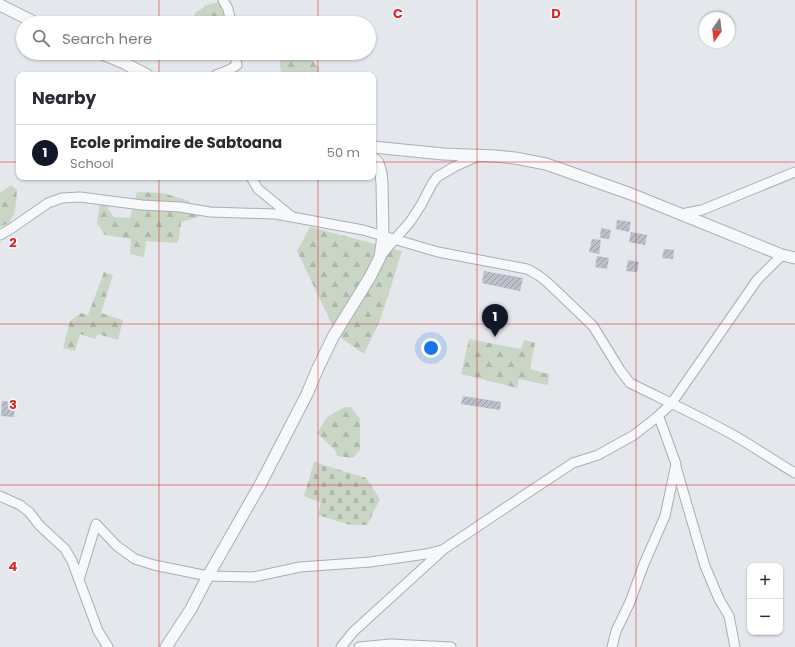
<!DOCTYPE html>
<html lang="en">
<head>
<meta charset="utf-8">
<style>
  :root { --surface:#fff; --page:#f2f2f3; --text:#2b2b33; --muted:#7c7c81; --line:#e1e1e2; --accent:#111827 }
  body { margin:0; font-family:Poppins,sans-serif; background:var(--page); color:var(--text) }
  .controls { position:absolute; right:12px; bottom:12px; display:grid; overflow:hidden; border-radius:8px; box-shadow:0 1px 3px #0004 }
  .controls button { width:36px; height:36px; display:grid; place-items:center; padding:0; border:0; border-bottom:1px solid var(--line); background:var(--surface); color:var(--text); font:20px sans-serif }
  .compass { position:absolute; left:699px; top:12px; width:36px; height:36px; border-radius:50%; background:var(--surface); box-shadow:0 1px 3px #0004; rotate:194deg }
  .you { position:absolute; left:431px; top:348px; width:14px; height:14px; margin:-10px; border:3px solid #fff; border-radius:50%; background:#1a73e8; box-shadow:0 0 0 6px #1a73e833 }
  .badge { display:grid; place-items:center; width:26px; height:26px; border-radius:50%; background:var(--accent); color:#fff; font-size:13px; font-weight:700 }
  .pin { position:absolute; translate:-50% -33px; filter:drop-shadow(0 1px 2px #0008) }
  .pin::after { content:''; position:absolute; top:21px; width:14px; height:12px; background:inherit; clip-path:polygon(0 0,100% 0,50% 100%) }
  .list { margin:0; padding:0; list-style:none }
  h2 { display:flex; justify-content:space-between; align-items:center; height:52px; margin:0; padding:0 16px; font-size:17px }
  h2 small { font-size:13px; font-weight:400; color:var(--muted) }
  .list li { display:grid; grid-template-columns:26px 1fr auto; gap:12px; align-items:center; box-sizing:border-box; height:56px; padding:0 16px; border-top:1px solid var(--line) }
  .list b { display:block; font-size:15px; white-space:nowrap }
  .list p { margin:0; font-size:13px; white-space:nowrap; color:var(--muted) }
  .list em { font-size:13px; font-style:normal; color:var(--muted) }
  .icon { flex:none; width:22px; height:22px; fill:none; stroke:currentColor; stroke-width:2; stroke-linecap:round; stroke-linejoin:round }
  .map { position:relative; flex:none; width:795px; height:647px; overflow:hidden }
  .search { position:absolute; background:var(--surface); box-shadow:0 1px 3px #0004; left:16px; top:16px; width:360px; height:44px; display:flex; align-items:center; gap:10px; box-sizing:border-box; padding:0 14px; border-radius:22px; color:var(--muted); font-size:15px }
  .panel { position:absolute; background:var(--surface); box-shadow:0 1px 3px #0004; left:16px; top:72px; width:360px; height:108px; border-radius:8px }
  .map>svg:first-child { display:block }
  .forest { fill:url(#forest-firs) }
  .cemetery { fill:url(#cemetery-stones) }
  .building { fill:url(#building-hatch) }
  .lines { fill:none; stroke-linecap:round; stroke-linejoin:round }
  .minor-casing { stroke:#a9aeb7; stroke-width:11 }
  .tertiary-casing { stroke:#a9aeb7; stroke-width:13 }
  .minor { stroke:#f7f8fa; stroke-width:9 }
  .tertiary { stroke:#f7f8fa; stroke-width:11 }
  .grid { fill:none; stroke:#d62828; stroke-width:1; stroke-opacity:0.55 }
  .grid-label { font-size:13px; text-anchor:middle; font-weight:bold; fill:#d62828; stroke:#f4f6f9; stroke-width:3.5; stroke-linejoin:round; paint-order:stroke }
</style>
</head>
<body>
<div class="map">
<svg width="795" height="647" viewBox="0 0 795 647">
  <defs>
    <pattern id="forest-firs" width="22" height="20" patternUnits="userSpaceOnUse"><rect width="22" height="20" fill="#c9d6c5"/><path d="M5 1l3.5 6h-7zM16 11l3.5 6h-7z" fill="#adb8ab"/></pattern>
    <pattern id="cemetery-stones" width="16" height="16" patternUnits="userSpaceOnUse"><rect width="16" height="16" fill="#c9d6c5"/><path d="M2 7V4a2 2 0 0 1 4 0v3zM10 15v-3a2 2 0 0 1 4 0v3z" fill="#adb8ab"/></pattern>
    <pattern id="building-hatch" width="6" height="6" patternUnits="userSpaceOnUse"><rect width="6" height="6" fill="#bbc0ca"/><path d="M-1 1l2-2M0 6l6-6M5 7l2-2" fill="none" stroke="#989da6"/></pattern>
  </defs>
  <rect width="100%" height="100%" fill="#e4e7ec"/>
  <g class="forest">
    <path d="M218 2C223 6 227 16 225 23H193L195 13 207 5Z"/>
    <path d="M284 53H305L307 54 318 67 319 75H282C279 65 279 62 284 53Z"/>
    <path d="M11 185 17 190 15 212 9 223 0 227V192L3 191Z"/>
    <path d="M137 192 163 193 189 201 199 217 181 222 179 238 177 243 146 241 144 257 130 254 131 239 105 235 97 223 100 200 108 202V209L114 217 130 218Z"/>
    <path d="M310 227 402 251 381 318 364 354 337 335 297 251Z"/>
    <path d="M104 272 113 275 101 313 123 320 118 340 98 334 95 339 80 334 75 351 63 348 70 321 81 313 88 315Z"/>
    <path d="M469 339 521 349 524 340 535 343 530 369 549 374 548 385 519 379 517 388 461 374Z"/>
    <path d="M345 407H351L360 419V450L353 458 337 456 335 450 317 433 327 417Z"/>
  </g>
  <path class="cemetery" d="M314 462 366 478 380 499 367 525H350L318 515 321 503 304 496Z"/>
  <g class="building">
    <path d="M617 220 631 222 629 232 616 229Z"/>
    <path d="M601 228 611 230 609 239 600 238Z"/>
    <path d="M631 232 647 235 645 245 629 242Z"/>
    <path d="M592 239 601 240 599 254 589 252Z"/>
    <path d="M664 249 674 250 673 259 662 258Z"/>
    <path d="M597 256 609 258 607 269 595 267Z"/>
    <path d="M628 260 639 262 637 272 626 271Z"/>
    <path d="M484 271 523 278 520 291 482 283Z"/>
    <path d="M463 396 501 402 500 410 461 404Z"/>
    <path d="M2 401 15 402 14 417 1 416Z"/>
  </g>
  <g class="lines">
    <g class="minor-casing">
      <g id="minor">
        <path d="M223 0 228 9 231 23"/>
        <path d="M216 75 229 70 237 65 234 53"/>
        <path d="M251 177 258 189 291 216"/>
        <path d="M681 214 702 210 795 172"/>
        <path d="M0 235 12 228 48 203 62 198 80 197 142 205 180 207 210 212 275 214 292 217 363 230 438 252 527 269 538 275 547 282 593 326 620 370 630 383C662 399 693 413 724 430 749 443 771 459 795 473"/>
        <path d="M380 257 394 240 410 222 421 205 432 184 437 177 454 167 476 157"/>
        <path d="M676 467 705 566 719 599 729 616 735 647"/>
        <path d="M0 496 20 505 29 512 40 526 65 549 72 561 98 631 108 647"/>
        <path d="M79 580 96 524 117 546 135 559 154 565 208 576 253 577 300 567 370 562 426 554 442 550"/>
        <path d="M341 647 353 632 444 549 532 490 573 463 598 455 634 435 657 417 671 404 757 280 782 255"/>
        <path d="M359 647 391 644 451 647"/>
        <path d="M612 647 616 631 630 602 644 564 665 516 676 464 660 420 657 417"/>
      </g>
    </g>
    <g class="tertiary-casing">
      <g id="tertiary">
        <path d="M0 5 36 23"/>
        <path d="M100 53 124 63 147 75"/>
        <path d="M373 147 443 154 495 156 515 158 546 164 631 194 782 255 795 258"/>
        <path d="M166 647 191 609 208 576 260 485 307 394 318 368 333 337 370 277 380 257 383 236 382 183 381 173 378 163 373 158"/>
      </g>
    </g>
    <use href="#minor" class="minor"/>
    <use href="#tertiary" class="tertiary"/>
  </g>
  <path class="grid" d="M159 0V23M318 0V23M477 0V647M636 0V647M159 53V75M318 53V75M0 162H19M373 162H795M159 177V647M318 177V647M0 324H795M0 485H795"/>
  <g class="grid-label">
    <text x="398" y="18">C</text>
    <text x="556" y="18">D</text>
    <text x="13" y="247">2</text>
    <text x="13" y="409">3</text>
    <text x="13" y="571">4</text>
  </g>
</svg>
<div class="controls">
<button>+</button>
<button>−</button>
</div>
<svg class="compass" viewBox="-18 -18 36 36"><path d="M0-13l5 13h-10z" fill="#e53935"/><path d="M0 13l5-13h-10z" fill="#7c7c81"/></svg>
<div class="you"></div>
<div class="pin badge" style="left:495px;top:337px">1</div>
<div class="search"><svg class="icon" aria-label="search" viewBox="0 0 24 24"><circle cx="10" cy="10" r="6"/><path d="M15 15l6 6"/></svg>Search here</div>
<section class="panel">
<h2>Nearby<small></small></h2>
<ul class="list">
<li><span class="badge">1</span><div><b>Ecole primaire de Sabtoana</b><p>School</p></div><em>50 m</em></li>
</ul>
</section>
</div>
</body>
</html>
